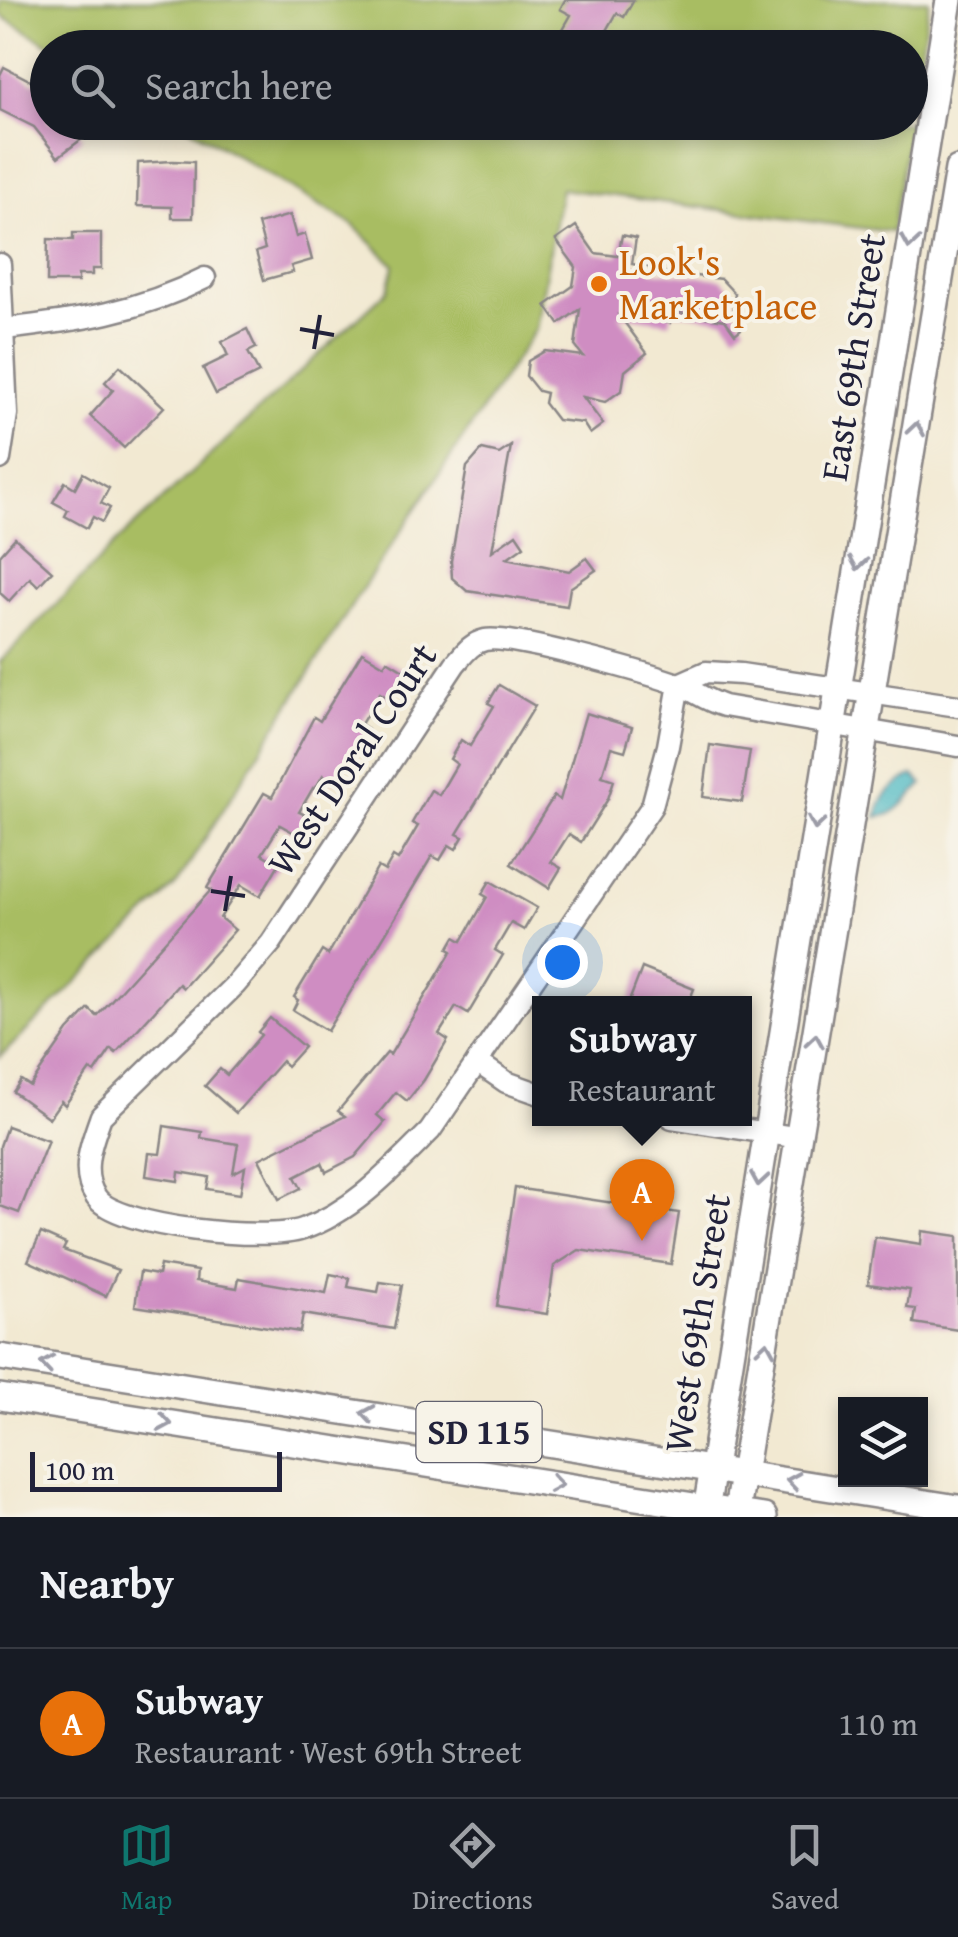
<!DOCTYPE html>
<html lang="en">
<head>
<meta charset="utf-8">
<style>
  :root { --surface:#171b24; --page:#20242c; --text:#f1f3f6; --muted:#9ea1a6; --line:#363941; --accent:#0f766e }
  body { margin:0; font-family:"Gentium Book Plus",serif; background:var(--page); color:var(--text) }
  .controls { position:absolute; right:30px; bottom:30px; display:grid; overflow:hidden; border-radius:0px; box-shadow:0 5px 15px #0003 }
  .controls button { width:90px; height:90px; display:grid; place-items:center; padding:0; border:0; border-bottom:2px solid var(--line); background:var(--surface); color:var(--text); font:50px sans-serif }
  .scale { position:absolute; left:30px; bottom:25px; width:252px; box-sizing:border-box; padding-left:10px; border:5px solid #22223b; border-top:0; font-size:28px; line-height:35px; white-space:nowrap; color:#22223b; -webkit-text-stroke:8px #f7f3e8; paint-order:stroke }
  .you { position:absolute; left:562px; top:962px; width:35px; height:35px; margin:-25px; border:8px solid #fff; border-radius:50%; background:#1a73e8; box-shadow:0 0 0 15px #1a73e833 }
  .badge { display:grid; place-items:center; width:65px; height:65px; border-radius:50%; background:var(--accent); color:#fff; font-size:32px; font-weight:700 }
  .pin { position:absolute; translate:-50% -82px; filter:drop-shadow(0 2px 5px #0008) }
  .pin::after { content:''; position:absolute; top:52px; width:35px; height:30px; background:inherit; clip-path:polygon(0 0,100% 0,50% 100%) }
  .popup { position:absolute; left:532px; top:996px; width:220px; height:130px; box-sizing:border-box; display:grid; place-content:center; border-radius:0px; background:var(--surface); filter:drop-shadow(0 2px 8px #0005); font-size:32px; white-space:nowrap; color:var(--muted) }
  .popup b { font-size:38px; color:var(--text) }
  .popup::after { content:''; position:absolute; left:50%; top:100%; margin-left:-20px; border:20px solid transparent; border-top-color:var(--surface) }
  .list { margin:0; padding:0; list-style:none }
  h2 { display:flex; justify-content:space-between; align-items:center; height:130px; margin:0; padding:0 40px; font-size:42px }
  h2 small { font-size:32px; font-weight:400; color:var(--muted) }
  .list li { display:grid; grid-template-columns:65px 1fr auto; gap:30px; align-items:center; box-sizing:border-box; height:150px; padding:0 40px; border-top:2px solid var(--line) }
  .list b { display:block; font-size:38px; white-space:nowrap }
  .list p { margin:0; font-size:32px; white-space:nowrap; color:var(--muted) }
  .list em { font-size:32px; font-style:normal; color:var(--muted) }
  .icon { flex:none; width:55px; height:55px; fill:none; stroke:currentColor; stroke-width:2; stroke-linecap:round; stroke-linejoin:round }
  .map { position:relative; flex:none; width:958px; height:1517px; overflow:hidden }
  .search { position:absolute; background:var(--surface); box-shadow:0 5px 15px #0003; left:30px; right:30px; top:30px; height:110px; display:flex; align-items:center; gap:25px; box-sizing:border-box; padding:0 35px; border-radius:55px; color:var(--muted); font-size:38px }
  .sheet { height:280px; background:var(--surface) }
  nav { display:flex; justify-content:space-around; align-items:center; box-sizing:border-box; height:140px; border-top:2px solid var(--line); background:var(--surface); font-size:28px; color:var(--muted) }
  nav a { display:grid; justify-items:center; gap:5px }
  nav .on { color:var(--accent) }
  .map>svg:first-child { display:block }
  .green { fill:#a8bd62; stroke:#65704e; stroke-width:2.5 }
  .sand { fill:#eeda9e; stroke:#887e6c; stroke-width:2.5 }
  .water { fill:#4ab8c3; stroke:#366d7f; stroke-width:2.5 }
  .building { fill:#cf8dc2 }
  .lines { fill:none; stroke-linecap:round; stroke-linejoin:round }
  .minor-casing { stroke:#8a8686; stroke-width:25 }
  .major-casing { stroke:#8a8686; stroke-width:30 }
  .minor { stroke:#fff; stroke-width:20 }
  .major { stroke:#fff; stroke-width:25 }
  .oneway { stroke:#9c9ca7 }
  .ticks { fill:none; stroke:#22223b; stroke-width:4 }
  .food-dot { fill:#e8710a; stroke:#f7f3e8; stroke-width:4 }
  .labels { text-anchor:middle; stroke-width:8; stroke-linejoin:round; paint-order:stroke }
  .shield { fill:#f7f3e8; stroke:#62616f; stroke-width:2.5 }
  .shield-label { font-size:35px; font-weight:bold; fill:#22223b }
  .food-label { font-size:38px; fill:#c56008; stroke:#f7f3e8; text-anchor:start }
  .street-label { font-size:38px; fill:#22223b; stroke:#f7f3e8 }
</style>
</head>
<body>
<div class="map">
<svg width="958" height="1517" viewBox="0 0 958 1517">
  <rect width="100%" height="100%" fill="#f7f3e8"/>
  <filter id="ink" filterUnits="userSpaceOnUse"><feTurbulence type="fractalNoise" baseFrequency=".01" numOctaves="2"/><feDisplacementMap in="SourceGraphic" scale="20" xChannelSelector="R" yChannelSelector="G"/><feConvolveMatrix kernelMatrix="1 2 1 2 8 2 1 2 1" color-interpolation-filters="sRGB"/></filter>
  <filter id="wash" filterUnits="userSpaceOnUse"><feTurbulence type="fractalNoise" baseFrequency=".0048" numOctaves="4" result="noise"/><feDisplacementMap in="SourceGraphic" scale="40" xChannelSelector="R" yChannelSelector="G"/><feGaussianBlur stdDeviation="2.25" result="paint"/><feColorMatrix in="noise" values="0 0 0 0 0 0 0 0 0 0 0 0 0 0 0 0 0 1.4 0 .05"/><feComposite in="paint" operator="in"/></filter>
  <g filter="url(#wash)">
    <rect width="100%" height="100%" fill="#f2e9d2"/>
    <g class="green">
      <path d="M0 0H929L911 119 910 48H55L0 15Z"/>
      <path d="M182 123H910L892 232 561 189 536 329 359 594 176 885 0 1057V662L120 539 388 290 394 265 353 225Z"/>
    </g>
    <path class="sand" d="M199 33 225 38 242 47H190L185 43Z"/>
    <path class="water" d="M913 775 923 784C910 796 896 817 877 817 880 795 894 786 913 775Z"/>
    <g id="blocks">
      <g class="building">
        <path d="M565 0H634L624 17 617 13 597 48 563 29 571 15 560 9Z"/>
        <path d="M48 56V122H70L83 138 58 157 34 127 0 110V75L4 67 35 83Z"/>
        <path d="M173 161 194 162 193 218H172V207L137 206 138 163Z"/>
        <path d="M290 215 296 237 305 234 312 260 291 266 293 272 264 280 256 252 265 249 258 224Z"/>
        <path d="M576 226 595 253 618 256 622 235 636 238 632 264 653 268 652 271 721 279 735 294 733 308 745 326 735 334 725 320 672 312 670 323 619 315 647 353 625 371 622 390 605 402 583 397 603 424 590 434 583 423 557 420 544 403 546 393 538 391 526 376 528 361 545 351 583 356 575 346 580 309 559 324 546 305 573 286 576 267 556 240Z"/>
        <path d="M73 233H101V269H92V275H78V282H47L48 239 73 240Z"/>
        <path d="M247 329 256 348 248 352 259 373 216 394 203 368 228 356 222 342Z"/>
        <path d="M120 366 164 407 124 448 90 416 113 390 105 382Z"/>
        <path d="M511 446 492 551 516 534 524 546 507 558 569 571 587 558 596 570 570 588 567 606 467 591 452 578 451 561 467 467 482 450 499 454Z"/>
        <path d="M83 473 109 488 101 503 110 508 102 522 93 517 87 528 65 516 68 510 53 502 65 482 75 488Z"/>
        <path d="M15 538 52 571 38 586 30 578 9 601 0 593V555Z"/>
        <path d="M362 652 384 665 387 660 405 671 388 698 380 693 361 724 368 729 335 782 323 775 315 789 313 788 299 812 310 817 300 836 280 825 262 854 279 864 260 896 241 885 220 918 235 930 183 988 179 984 116 1053 111 1049 95 1073 90 1070 65 1105 61 1101 49 1118 13 1092 21 1080 30 1086 68 1031 89 1009 97 1016 211 890 207 888 264 793 272 797 314 717 320 721Z"/>
        <path d="M499 685 535 706 457 834 463 837 456 849 449 845 440 860 432 856 327 1031 293 1010 298 1000 294 997 322 951 328 955 378 867 385 871 393 857 398 860 418 826 412 823 431 790 439 795 457 764 450 759 461 740 470 746 494 706 488 703Z"/>
        <path d="M586 713 632 727 625 751 611 747 602 776 614 780 608 799 581 842 569 834 551 862 561 868 549 888 511 864 554 796 560 800Z"/>
        <path d="M710 745 750 751 742 802 703 797Z"/>
        <path d="M490 881 537 908 524 930 511 923 495 950 503 955 468 1014 456 1007 439 1034 448 1040 424 1080 407 1101 396 1092 377 1115 385 1122 355 1157 326 1172 322 1163 295 1177 301 1188 279 1199 259 1159 345 1116 338 1111 387 1053 390 1055 452 951 448 949 455 937 462 941 487 897 482 894Z"/>
        <path d="M642 968 694 989 688 1004H628Z"/>
        <path d="M270 1018 304 1047 287 1066 282 1061 236 1113 205 1086 220 1069 227 1075 261 1035 258 1032Z"/>
        <path d="M7 1126 48 1141 19 1213 0 1206V1146Z"/>
        <path d="M164 1126 202 1132 201 1138 238 1144 233 1173 245 1167 240 1194 207 1189 209 1177 179 1172 178 1181 146 1176 149 1153 160 1154Z"/>
        <path d="M515 1188 679 1213 671 1264 579 1250 554 1266 547 1314 497 1306Z"/>
        <path d="M922 1231 958 1236V1330L914 1323 916 1309 907 1308 910 1290 868 1284 875 1237 921 1244Z"/>
        <path d="M41 1233 66 1244 63 1250 118 1270 106 1296 28 1261Z"/>
        <path d="M160 1265 197 1271 196 1281 237 1288 239 1278 326 1293 330 1274 350 1278 348 1287 378 1292 380 1282 402 1285 394 1329 303 1314 300 1332 135 1306 140 1272 158 1275Z"/>
      </g>
    </g>
  </g>
  <g filter="url(#ink)">
    <use href="#blocks" fill-opacity="0" stroke="#8a8686" stroke-width="2.5"/>
    <g class="lines">
      <g class="minor-casing">
        <g id="minor">
          <path d="M0 264 7 414 0 459"/>
          <path d="M3 329C77 321 138 312 205 278"/>
          <path d="M679 684 668 746 652 806 430 1131C393 1168 354 1211 303 1229 268 1242 116 1228 96 1197 79 1173 92 1141 101 1116L236 984 271 943 455 664C464 654 471 643 485 640 509 634 646 673 675 683 692 689 704 700 724 706L958 746"/>
          <path d="M679 684 706 672 741 674 958 706"/>
          <path d="M477 1062 506 1082 540 1094"/>
          <path d="M672 1118 800 1138"/>
        </g>
      </g>
      <g class="major-casing">
        <g id="major">
          <path d="M0 1357 958 1508"/>
          <path d="M0 1397 764 1517"/>
          <path d="M705 1517 949 0"/>
          <path d="M736 1517 958 169"/>
        </g>
      </g>
      <use href="#minor" class="minor"/>
      <use href="#major" class="major"/>
    </g>
    <defs><path id="oneway-chevron" d="M-2-3.5L2.5 0L-2 3.5" fill="none" stroke-width="1.6" stroke-linecap="round" stroke-linejoin="round" transform="scale(2.5)"/></defs>
    <g class="oneway">
      <use href="#oneway-chevron" transform="translate(910 242) rotate(99)"/>
      <use href="#oneway-chevron" transform="translate(916 429) rotate(-81)"/>
      <use href="#oneway-chevron" transform="translate(858 563) rotate(99)"/>
      <use href="#oneway-chevron" transform="translate(816 823) rotate(99)"/>
      <use href="#oneway-chevron" transform="translate(815 1041) rotate(-81)"/>
      <use href="#oneway-chevron" transform="translate(759 1179) rotate(99)"/>
      <use href="#oneway-chevron" transform="translate(766 1348) rotate(-81)"/>
      <use href="#oneway-chevron" transform="translate(47 1364) rotate(-171)"/>
      <use href="#oneway-chevron" transform="translate(368 1414) rotate(-171)"/>
      <use href="#oneway-chevron" transform="translate(165 1423) rotate(9)"/>
      <use href="#oneway-chevron" transform="translate(793 1481) rotate(-171)"/>
      <use href="#oneway-chevron" transform="translate(556 1484) rotate(9)"/>
    </g>
  </g>
  <path class="ticks" d="M300 329 334 335M314 349 320 315M211 891 245 896M225 911 231 876"/>
  <circle class="food-dot" cx="599" cy="284" r="10"/>
  <g class="labels">
    <rect class="shield" x="416.5" y="1402" width="125" height="60" rx="8"/>
    <g class="shield-label">
      <text x="479" y="1444">SD 115</text>
    </g>
    <g class="food-label">
      <text x="619" y="275">Look's<tspan x="619" dy="44">Marketplace</tspan></text>
    </g>
    <g class="street-label">
      <text transform="translate(853 357) rotate(-81)" y="13">East 69th Street</text>
      <text transform="translate(352 759) rotate(-56)" y="13">West Doral Court</text>
      <text transform="translate(697 1323) rotate(-81)" y="13">West 69th Street</text>
    </g>
  </g>
</svg>
<div class="controls">
<button><svg class="icon" aria-label="layers" viewBox="0 0 24 24"><path d="M12 4l9 5-9 5-9-5zM3 14l9 5 9-5"/></svg></button>
</div>
<div class="scale">100 m</div>
<div class="you"></div>
<div class="pin badge" style="left:642px;top:1241px;background:#e8710a">A</div>
<div class="popup"><b>Subway</b>Restaurant</div>
<div class="search"><svg class="icon" aria-label="search" viewBox="0 0 24 24"><circle cx="10" cy="10" r="6"/><path d="M15 15l6 6"/></svg>Search here</div>
</div>
<section class="sheet">
<h2>Nearby<small></small></h2>
<ul class="list">
<li><span class="badge" style="background:#e8710a">A</span><div><b>Subway</b><p>Restaurant · West 69th Street</p></div><em>110 m</em></li>
</ul>
</section>
<nav>
<a class="on"><svg class="icon" aria-label="map" viewBox="0 0 24 24"><path d="M3 6l6-2 6 2 6-2v14l-6 2-6-2-6 2zM9 4v14M15 6v14"/></svg>Map</a>
<a><svg class="icon" aria-label="directions" viewBox="0 0 24 24"><path d="M12 3l9 9-9 9-9-9zM9 14v-3h6M13 9l2 2-2 2"/></svg>Directions</a>
<a><svg class="icon" aria-label="saved" viewBox="0 0 24 24"><path d="M7 4h10v16l-5-4-5 4z"/></svg>Saved</a>
</nav>
</body>
</html>
